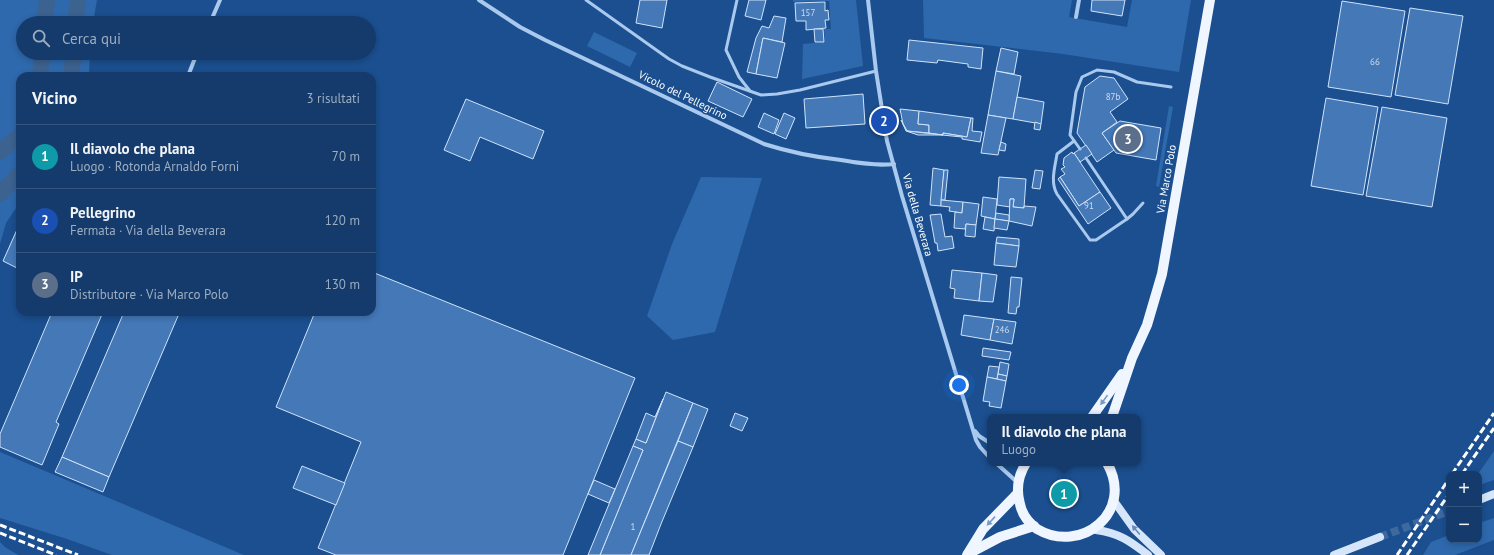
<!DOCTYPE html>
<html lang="it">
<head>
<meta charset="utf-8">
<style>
  :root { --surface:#143b6b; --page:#1d4271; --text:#f1f3f6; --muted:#9dadc1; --line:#33557e; --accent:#e797bd }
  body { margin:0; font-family:"PT Sans",sans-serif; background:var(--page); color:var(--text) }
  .controls { position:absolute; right:12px; bottom:12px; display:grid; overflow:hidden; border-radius:8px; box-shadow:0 2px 6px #0003 }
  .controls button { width:36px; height:36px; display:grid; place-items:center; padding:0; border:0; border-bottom:1px solid var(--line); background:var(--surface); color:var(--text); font:20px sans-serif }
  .you { position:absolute; left:959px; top:385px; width:14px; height:14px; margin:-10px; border:3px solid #fff; border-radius:50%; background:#1a73e8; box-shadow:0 0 0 6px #1a73e833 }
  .badge { display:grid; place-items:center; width:26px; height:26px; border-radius:50%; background:var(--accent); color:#fff; font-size:13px; font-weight:700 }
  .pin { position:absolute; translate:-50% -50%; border:2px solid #fff; box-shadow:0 1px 4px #0006 }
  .popup { position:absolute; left:987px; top:414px; width:154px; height:52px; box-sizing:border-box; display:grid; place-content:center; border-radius:8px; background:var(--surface); filter:drop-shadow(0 1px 3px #0005); font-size:13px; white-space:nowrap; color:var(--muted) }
  .popup b { font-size:15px; color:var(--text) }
  .popup::after { content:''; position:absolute; left:50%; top:100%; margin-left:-8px; border:8px solid transparent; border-top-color:var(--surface) }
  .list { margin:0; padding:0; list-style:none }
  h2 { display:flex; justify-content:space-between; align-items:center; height:52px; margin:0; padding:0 16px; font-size:17px }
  h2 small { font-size:13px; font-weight:400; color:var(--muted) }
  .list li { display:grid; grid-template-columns:26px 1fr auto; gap:12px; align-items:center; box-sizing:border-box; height:64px; padding:0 16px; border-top:1px solid var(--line) }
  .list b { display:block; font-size:15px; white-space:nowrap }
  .list p { margin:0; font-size:13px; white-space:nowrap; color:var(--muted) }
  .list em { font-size:13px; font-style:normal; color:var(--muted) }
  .icon { flex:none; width:22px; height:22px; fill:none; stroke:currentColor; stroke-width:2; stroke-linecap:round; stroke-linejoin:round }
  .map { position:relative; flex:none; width:1494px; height:555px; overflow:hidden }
  .search { position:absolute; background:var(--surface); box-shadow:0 2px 6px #0003; left:16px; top:16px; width:360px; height:44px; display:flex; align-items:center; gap:10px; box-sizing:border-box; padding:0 14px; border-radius:22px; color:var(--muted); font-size:15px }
  .panel { position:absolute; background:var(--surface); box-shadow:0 2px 6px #0003; left:16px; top:72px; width:360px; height:244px; border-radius:12px }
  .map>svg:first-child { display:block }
  .green { fill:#2e69ad }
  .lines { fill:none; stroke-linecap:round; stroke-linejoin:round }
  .canal { stroke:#3c6290; stroke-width:16 }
  .building { fill:#4478b7; stroke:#cfe3fa }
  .secondary-tunnel { stroke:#3d69a0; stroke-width:8; stroke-dasharray:8 4; stroke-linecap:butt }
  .lane { stroke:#a9c9ee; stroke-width:3 }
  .street { stroke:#a9c9ee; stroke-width:4 }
  .secondary { stroke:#d6e6fa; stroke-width:8 }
  .primary { stroke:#f0f6ff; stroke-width:10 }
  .rail { stroke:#fff; stroke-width:3; stroke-dasharray:7 3; stroke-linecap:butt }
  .oneway { fill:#7b9ac1 }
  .oneway2 { fill:#668bba }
  .labels { text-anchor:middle; stroke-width:3; stroke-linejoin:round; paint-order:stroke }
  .number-label { font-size:9px; fill:#d0dded }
  .street-label { font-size:11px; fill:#fff; stroke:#1b4f8f }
</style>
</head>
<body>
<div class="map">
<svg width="1494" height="555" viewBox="0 0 1494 555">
  <rect width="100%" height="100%" fill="#1b4f8f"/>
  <g class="green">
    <path d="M0 0H97L93 23H23V53H90L89 75 20 76V202L6 223 0 244Z"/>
    <path d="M793 0H856L863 66 802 79 803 44 825 42 824 29H831L829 1 793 2Z"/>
    <path d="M923 0H1072L1069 17 1127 27 1132 0H1191L1179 72 1063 54 924 38Z"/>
    <path d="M594 32 637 53 630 67 587 46Z"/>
    <path d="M1169 106 1173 107 1159 187 1156 186Z"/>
    <path d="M701 177 762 178 715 332 673 340 647 316 672 244Z"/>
    <path d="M1494 451V480L1479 485 1478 474Z"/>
    <path d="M0 452 244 555H112L67 539 0 518Z"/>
    <path d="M1494 518V540L1455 555H1423L1431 542 1449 535V540H1479V523Z"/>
    <path d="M0 542 5 547 18 555H0Z"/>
  </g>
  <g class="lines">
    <g class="canal">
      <path d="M44 23 47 0"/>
      <path d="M75 23 78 0"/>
      <path d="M40 76 42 53"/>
      <path d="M71 76 74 53"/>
      <path d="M0 152 20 135"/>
      <path d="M0 194 20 173"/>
    </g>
  </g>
  <g class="building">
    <path d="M640 0H667L662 28 636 23Z"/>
    <path d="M749 0H766L761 20 745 16Z"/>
    <path d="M1092 0H1125L1122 16 1091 11Z"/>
    <path d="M1342 1 1405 11 1391 97 1328 87Z"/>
    <path d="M825 2V11L828 10 829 20H825L826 28 806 30V21H796L795 3Z"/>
    <path d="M1410 8 1463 16 1448 104 1395 95Z"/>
    <path d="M774 16 786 18 782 42 763 38 756 74 747 72 756 38 762 26 769 28Z"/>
    <path d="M814 29H823L824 42H815Z"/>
    <path d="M763 38 785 43 777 78 756 74Z"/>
    <path d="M909 40 983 48 981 69 968 67V64L938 60 937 63 907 60Z"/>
    <path d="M1001 48 1018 52 1014 74 996 71Z"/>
    <path d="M996 71 1021 76 1013 119 988 115Z"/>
    <path d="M1100 76 1114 78 1128 99 1110 112 1117 122 1102 133 1114 150 1097 162 1077 133 1085 87Z"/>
    <path d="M717 82 752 99 743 117 708 101Z"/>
    <path d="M863 94 865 124 806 128 804 99Z"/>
    <path d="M1017 97 1044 102 1041 124 1013 119Z"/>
    <path d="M1326 98 1378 107 1363 195 1311 186Z"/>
    <path d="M466 99 544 131 533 159 480 137 470 161 444 150Z"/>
    <path d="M1382 107 1447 118 1432 207 1366 196Z"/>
    <path d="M900 109 919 111 918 124 929 125V133L907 131 903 124Z"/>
    <path d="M919 111 971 118 967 137 943 133V135L929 133V125L918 124Z"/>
    <path d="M764 113 779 120 774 134 758 127Z"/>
    <path d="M784 113 795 118 786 139 775 134Z"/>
    <path d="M988 115 1006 118 998 155 981 153Z"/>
    <path d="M971 118H973L972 131 982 132 980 142 962 139V137L942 135H918L906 131 901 120 907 131 943 135V133L967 137Z"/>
    <path d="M1120 121 1161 128 1156 160 1116 153 1102 133Z"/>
    <path d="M1035 122 1041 124 1040 130 1034 129Z"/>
    <path d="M1001 142 1006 144 1005 151 999 150Z"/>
    <path d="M1086 145 1092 154 1080 162 1074 153Z"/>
    <path d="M1072 152 1073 154 1074 153 1100 192 1079 206 1060 177 1065 174 1061 169 1065 167 1063 165 1064 158Z"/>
    <path d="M933 168 944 170 941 206 930 205Z"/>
    <path d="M944 170H948L945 200H941Z"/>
    <path d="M1035 170 1043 171 1040 189 1032 188Z"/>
    <path d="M999 177 1026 179 1024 208 1013 207 1014 199H1010V207L997 205Z"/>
    <path d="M1060 177 1079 206 1100 192 1111 208 1088 224 1058 179Z"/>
    <path d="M983 197 997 199 995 219 981 216Z"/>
    <path d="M1010 199H1014L1013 207 1024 208V206L1036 207 1032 226 1009 221Z"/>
    <path d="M941 200 963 202 962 213 949 211 950 207 941 206Z"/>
    <path d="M963 202 979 204 976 225 966 224 965 229 954 228 955 212 962 213Z"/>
    <path d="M996 213 1009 215V221L995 219Z"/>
    <path d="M941 214 945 237 952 236 954 248 938 251 937 243H935L930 215Z"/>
    <path d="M985 217 995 219 994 231 983 229Z"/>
    <path d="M995 219 1009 221 1007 230 994 228Z"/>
    <path d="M20 223V261L17 268 3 261Z"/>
    <path d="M966 224 976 225 975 237 965 236Z"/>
    <path d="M997 237 1019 239V246L996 243Z"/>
    <path d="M996 243 1019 246 1016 267 994 265Z"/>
    <path d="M952 270 982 273 979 301 954 298 955 289 950 288Z"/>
    <path d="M372 272 635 378 563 555H336L318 548 361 442 276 407 315 312H372Z"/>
    <path d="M982 273 997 275 993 302 979 301Z"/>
    <path d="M1011 277 1022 278 1019 307H1017L1016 314 1008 313Z"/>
    <path d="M52 312H103L56 422 59 424 42 465 0 447V434Z"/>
    <path d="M124 312H169L178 316 109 477 62 457Z"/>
    <path d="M964 315 994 319 990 340 961 335Z"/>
    <path d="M994 319 1016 322 1012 344 990 340Z"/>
    <path d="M983 348 1011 352 1009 360 982 356Z"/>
    <path d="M1000 362 1009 364 1007 376 998 374Z"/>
    <path d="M989 366 999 367 997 379 987 377Z"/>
    <path d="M998 374 1007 376 1006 381 997 379Z"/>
    <path d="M987 377 1006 381 1001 408 989 406 990 402 983 401Z"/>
    <path d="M666 392 693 403 631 555H600L643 450 633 446 636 439 646 443Z"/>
    <path d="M663 399 646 443 636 439 646 413 655 417Z"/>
    <path d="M693 403 708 409 693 447 678 441Z"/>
    <path d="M735 413 748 418 742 431 730 426Z"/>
    <path d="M678 441 693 447 661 524 649 555H631Z"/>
    <path d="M633 446 643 450 600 555H588Z"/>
    <path d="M62 457 109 477 103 492 55 472Z"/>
    <path d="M302 466 345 483 336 505 293 488Z"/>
    <path d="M594 480 615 489 609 503 588 494Z"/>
  </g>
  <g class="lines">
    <path class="secondary-tunnel" d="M1380 537 1449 511"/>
    <g class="lane">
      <path d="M586 0 669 59 682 66 710 77 761 95 777 94 800 90 876 71"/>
      <path d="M737 0 726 50 739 77 750 91"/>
      <path d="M1074 141 1057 154C1055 167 1050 182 1057 194L1090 240H1096L1127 219"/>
      <path d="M1080 149 1070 135 1076 92 1082 77 1097 70 1114 72 1137 82 1171 87"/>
      <path d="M1086 158 1127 219 1133 214 1143 203"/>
    </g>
    <g class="street">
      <path d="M479 0 520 27 545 40 764 144C789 152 814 157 841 160 858 163 876 166 894 164"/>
      <path d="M868 0 876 71 887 141 902 196 976 440 980 447 990 458"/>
      <path d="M1076 17 1079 0"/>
      <path d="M210 23 220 0"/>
      <path d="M188 76 197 53"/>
      <path d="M975 431 979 436 990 443"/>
      <path d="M996 463 1018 483"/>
    </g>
    <g class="secondary">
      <path d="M1479 500 1494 494"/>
      <path d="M1114 501 1134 529 1161 555"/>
      <path d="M1096 530C1119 533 1130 541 1148 555"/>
      <path d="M1334 555 1380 537"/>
    </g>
    <g class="primary">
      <path d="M1092 417 1122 374"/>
      <path d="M1112 417 1132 358 1147 325 1162 274 1210 0"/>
      <path d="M1026 463C1018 476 1016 490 1020 504 1022 514 1029 523 1037 529 1081 555 1135 512 1107 463"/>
      <path d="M968 554 1000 537 1034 526"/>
      <path d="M967 555 983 529 1018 493"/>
    </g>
    <g class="rail">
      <path d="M1452 474 1494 413"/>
      <path d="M1462 474 1494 428"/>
      <path d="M0 525 78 555"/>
      <path d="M0 533 56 555"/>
      <path d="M1397 555 1449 479"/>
      <path d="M1407 555 1449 494"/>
    </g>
  </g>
  <defs><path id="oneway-solid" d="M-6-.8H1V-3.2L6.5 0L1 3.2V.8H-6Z"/></defs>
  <g class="oneway">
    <use href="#oneway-solid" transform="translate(1104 400) rotate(126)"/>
    <use href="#oneway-solid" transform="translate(991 521) rotate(133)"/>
  </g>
  <use class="oneway2" href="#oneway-solid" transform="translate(1136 530) rotate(-130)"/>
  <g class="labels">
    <g class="number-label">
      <text x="808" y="16">157</text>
      <text x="1375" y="65">66</text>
      <text x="1113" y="100">87b</text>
      <text x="1089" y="209">91</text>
      <text x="1002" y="333">246</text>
      <text x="633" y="530">1</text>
    </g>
    <g class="street-label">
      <text transform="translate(683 95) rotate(26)" y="4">Vicolo del Pellegrino</text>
      <text transform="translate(1166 179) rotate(-80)" y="4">Via Marco Polo</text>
      <text transform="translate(918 215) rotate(74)" y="4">Via della Beverara</text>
    </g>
  </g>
</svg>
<div class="controls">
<button>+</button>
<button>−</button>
</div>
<div class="you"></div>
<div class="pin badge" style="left:1064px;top:494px;background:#0f9aa8">1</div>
<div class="popup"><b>Il diavolo che plana</b>Luogo</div>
<div class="pin badge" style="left:884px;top:121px;background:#1a4fb4">2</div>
<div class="pin badge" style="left:1128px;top:139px;background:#5c6f8a">3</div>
<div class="search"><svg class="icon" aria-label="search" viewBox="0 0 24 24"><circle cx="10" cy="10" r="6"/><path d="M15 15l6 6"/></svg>Cerca qui</div>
<section class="panel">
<h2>Vicino<small>3 risultati</small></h2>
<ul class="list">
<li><span class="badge" style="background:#0f9aa8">1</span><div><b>Il diavolo che plana</b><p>Luogo · Rotonda Arnaldo Forni</p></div><em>70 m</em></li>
<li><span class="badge" style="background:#1a4fb4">2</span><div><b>Pellegrino</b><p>Fermata · Via della Beverara</p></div><em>120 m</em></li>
<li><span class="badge" style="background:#5c6f8a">3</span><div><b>IP</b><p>Distributore · Via Marco Polo</p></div><em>130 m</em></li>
</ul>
</section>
</div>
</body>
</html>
